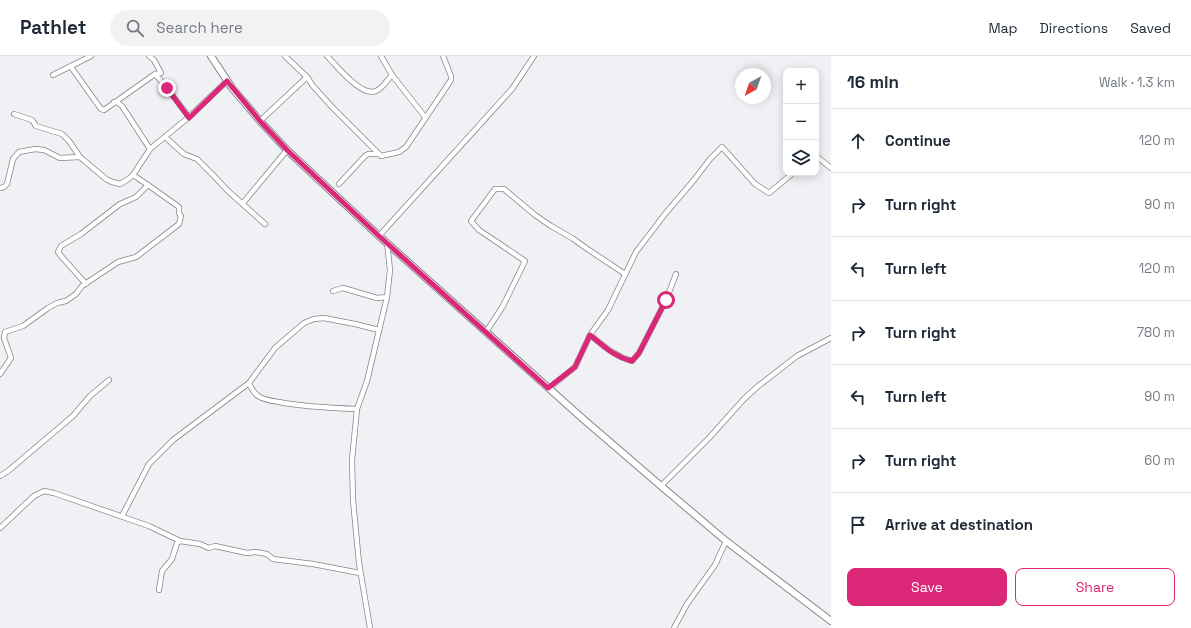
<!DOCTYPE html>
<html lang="en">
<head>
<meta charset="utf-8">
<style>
  :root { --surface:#fff; --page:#f2f2f3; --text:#1f2937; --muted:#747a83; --line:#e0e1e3; --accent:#db2777 }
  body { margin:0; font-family:"Space Grotesk",sans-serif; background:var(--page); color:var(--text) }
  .controls { position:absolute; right:12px; top:12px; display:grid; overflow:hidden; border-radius:8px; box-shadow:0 2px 10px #0003 }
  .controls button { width:36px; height:36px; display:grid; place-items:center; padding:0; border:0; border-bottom:1px solid var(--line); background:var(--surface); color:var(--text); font:20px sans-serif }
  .compass { position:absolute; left:735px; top:12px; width:36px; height:36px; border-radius:50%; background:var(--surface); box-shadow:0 2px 10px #0003; rotate:220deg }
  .stop { position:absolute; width:12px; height:12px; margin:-9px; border:3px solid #db2777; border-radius:50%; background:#fff }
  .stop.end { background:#db2777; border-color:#fff; box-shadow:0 1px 4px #0008 }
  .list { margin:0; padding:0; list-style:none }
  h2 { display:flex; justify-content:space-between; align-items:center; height:52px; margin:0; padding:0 16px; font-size:17px }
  h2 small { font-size:13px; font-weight:400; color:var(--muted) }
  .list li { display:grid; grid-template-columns:26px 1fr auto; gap:12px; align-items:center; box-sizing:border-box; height:64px; padding:0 16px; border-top:1px solid var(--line) }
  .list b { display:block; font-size:15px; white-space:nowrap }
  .list em { font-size:13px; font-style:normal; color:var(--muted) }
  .actions { display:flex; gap:8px; padding:12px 16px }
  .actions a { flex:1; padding:9px 0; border:1px solid var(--accent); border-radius:8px; text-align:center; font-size:14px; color:var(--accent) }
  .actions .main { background:var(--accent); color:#fff }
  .icon { flex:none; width:22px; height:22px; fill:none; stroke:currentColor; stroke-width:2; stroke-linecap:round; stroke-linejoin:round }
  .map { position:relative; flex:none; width:831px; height:572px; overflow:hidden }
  header { display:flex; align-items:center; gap:24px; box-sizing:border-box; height:56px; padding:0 20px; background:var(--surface); border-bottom:1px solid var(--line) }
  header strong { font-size:19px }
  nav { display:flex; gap:22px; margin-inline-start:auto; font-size:14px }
  .search { width:280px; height:36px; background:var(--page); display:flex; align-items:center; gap:10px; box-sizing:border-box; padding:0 14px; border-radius:22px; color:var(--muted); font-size:15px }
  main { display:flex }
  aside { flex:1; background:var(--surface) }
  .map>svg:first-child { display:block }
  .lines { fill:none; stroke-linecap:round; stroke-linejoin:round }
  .minor-casing { stroke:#858688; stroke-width:6 }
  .secondary-casing { stroke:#858688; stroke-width:8 }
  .minor { stroke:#fff; stroke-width:4.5 }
  .secondary { stroke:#fff; stroke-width:6 }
  .route { stroke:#db2777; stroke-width:5 }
</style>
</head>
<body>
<header>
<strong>Pathlet</strong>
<div class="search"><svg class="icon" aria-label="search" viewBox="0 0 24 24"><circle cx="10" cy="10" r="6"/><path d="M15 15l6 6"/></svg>Search here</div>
<nav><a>Map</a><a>Directions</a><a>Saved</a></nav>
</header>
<main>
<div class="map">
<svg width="831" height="572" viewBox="0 0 831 572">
  <rect width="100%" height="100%" fill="#f0f1f4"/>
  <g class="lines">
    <g class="minor-casing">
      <g id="minor">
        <path d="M149 0 154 4 161 17 155 18 167 32 189 61"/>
        <path d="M285 0 307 21 313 30 333 52 379 98"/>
        <path d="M327 0C337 10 361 41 376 35 383 32 387 24 392 19"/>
        <path d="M381 0 392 19 425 61"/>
        <path d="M71 11 101 53 104 54 155 18"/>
        <path d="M53 19 91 0"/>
        <path d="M114 46H117L122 50 150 93"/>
        <path d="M14 58 32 64 36 70 62 78 69 85 80 101 106 123 112 126 120 128 127 124 133 119 150 93 189 61 227 25"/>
        <path d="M260 65 307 21"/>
        <path d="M165 81 184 98 197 103 215 121 228 135 265 168"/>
        <path d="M816 100 831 112"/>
        <path d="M339 128 365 100 368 98H379L381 100 399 96 406 91 451 24V20L443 0"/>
        <path d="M0 132 4 131 7 128 13 103 19 96 35 93 44 94 60 102 80 101"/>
        <path d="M243 147 287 94"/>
        <path d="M379 180 512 33 534 0"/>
        <path d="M86 228 61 200 58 196 61 190 81 178 120 148 136 141 148 129"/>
        <path d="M333 235 343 232 377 242 387 241"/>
        <path d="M486 276 503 250 525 205 479 174 471 165 495 133H504L535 159 551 170 572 182 586 192 625 218"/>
        <path d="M590 279C604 290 614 300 632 305L639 297 666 244 676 218"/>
        <path d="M0 318 11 302 4 282 5 276 23 270 48 252 57 247 66 245 76 238 82 230 118 206 136 201 179 168 181 160 179 157V151L148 129 133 119"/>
        <path d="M249 327C251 332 254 337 258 340 264 344 272 345 279 346 304 351 331 352 357 353"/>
        <path d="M549 332 575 311 590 279 608 254 636 196 665 158 694 124 710 103 722 91 755 128 769 137 793 117"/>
        <path d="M0 420 8 415 73 360 90 340 109 324"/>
        <path d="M661 430 709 382 744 343 757 331 797 300 831 282"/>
        <path d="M122 460 149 408 173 384 249 327 275 292 304 267 314 263 324 262 355 268 379 274"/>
        <path d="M0 472 34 440 44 435 54 437 149 470 180 485"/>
        <path d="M159 534 162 515 172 503 177 487 180 485 200 488 209 492 215 490 247 497 256 496 267 498 273 503 313 508 360 517"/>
        <path d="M370 572 359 507 353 444 352 404 357 353 367 325 387 241 390 214 387 186"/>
        <path d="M674 572 687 548 715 509 726 485"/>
      </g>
    </g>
    <g class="secondary-casing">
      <path id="secondary" d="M211 0 232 32 260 65 287 94 379 180 582 362 661 430 726 485 831 565"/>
    </g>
    <use href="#minor" class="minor"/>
    <use href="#secondary" class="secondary"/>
  </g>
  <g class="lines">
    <path class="route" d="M167 32 189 62 227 25 260 65 287 94 379 180 548 332 575 311 590 279C604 290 614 301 632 305L639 297 666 244"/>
  </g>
</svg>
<div class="controls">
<button>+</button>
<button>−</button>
<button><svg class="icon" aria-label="layers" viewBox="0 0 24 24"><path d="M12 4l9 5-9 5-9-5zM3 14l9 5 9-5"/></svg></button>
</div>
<svg class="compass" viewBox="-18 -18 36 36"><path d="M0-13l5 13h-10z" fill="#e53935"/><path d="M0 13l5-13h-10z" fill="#747a83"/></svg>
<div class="stop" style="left:666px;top:244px"></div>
<div class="stop end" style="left:167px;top:32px"></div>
</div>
<aside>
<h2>16 min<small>Walk · 1.3 km</small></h2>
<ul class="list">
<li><svg class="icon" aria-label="ahead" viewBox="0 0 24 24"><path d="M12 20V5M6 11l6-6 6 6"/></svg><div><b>Continue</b></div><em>120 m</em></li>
<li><svg class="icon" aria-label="right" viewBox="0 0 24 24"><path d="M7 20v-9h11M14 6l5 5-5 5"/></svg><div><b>Turn right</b></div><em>90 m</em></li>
<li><svg class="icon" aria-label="left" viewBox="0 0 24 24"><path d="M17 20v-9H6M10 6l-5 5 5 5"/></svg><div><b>Turn left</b></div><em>120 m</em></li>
<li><svg class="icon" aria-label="right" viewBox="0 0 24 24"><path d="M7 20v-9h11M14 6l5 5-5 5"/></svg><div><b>Turn right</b></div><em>780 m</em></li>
<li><svg class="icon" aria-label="left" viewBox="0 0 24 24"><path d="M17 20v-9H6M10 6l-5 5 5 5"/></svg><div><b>Turn left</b></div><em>90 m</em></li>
<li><svg class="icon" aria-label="right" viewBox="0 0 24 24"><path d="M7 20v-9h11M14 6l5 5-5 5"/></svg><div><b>Turn right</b></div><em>60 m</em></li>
<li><svg class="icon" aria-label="arrive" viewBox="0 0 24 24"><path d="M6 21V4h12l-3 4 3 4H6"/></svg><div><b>Arrive at destination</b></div></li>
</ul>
<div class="actions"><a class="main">Save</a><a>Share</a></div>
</aside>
</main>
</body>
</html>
